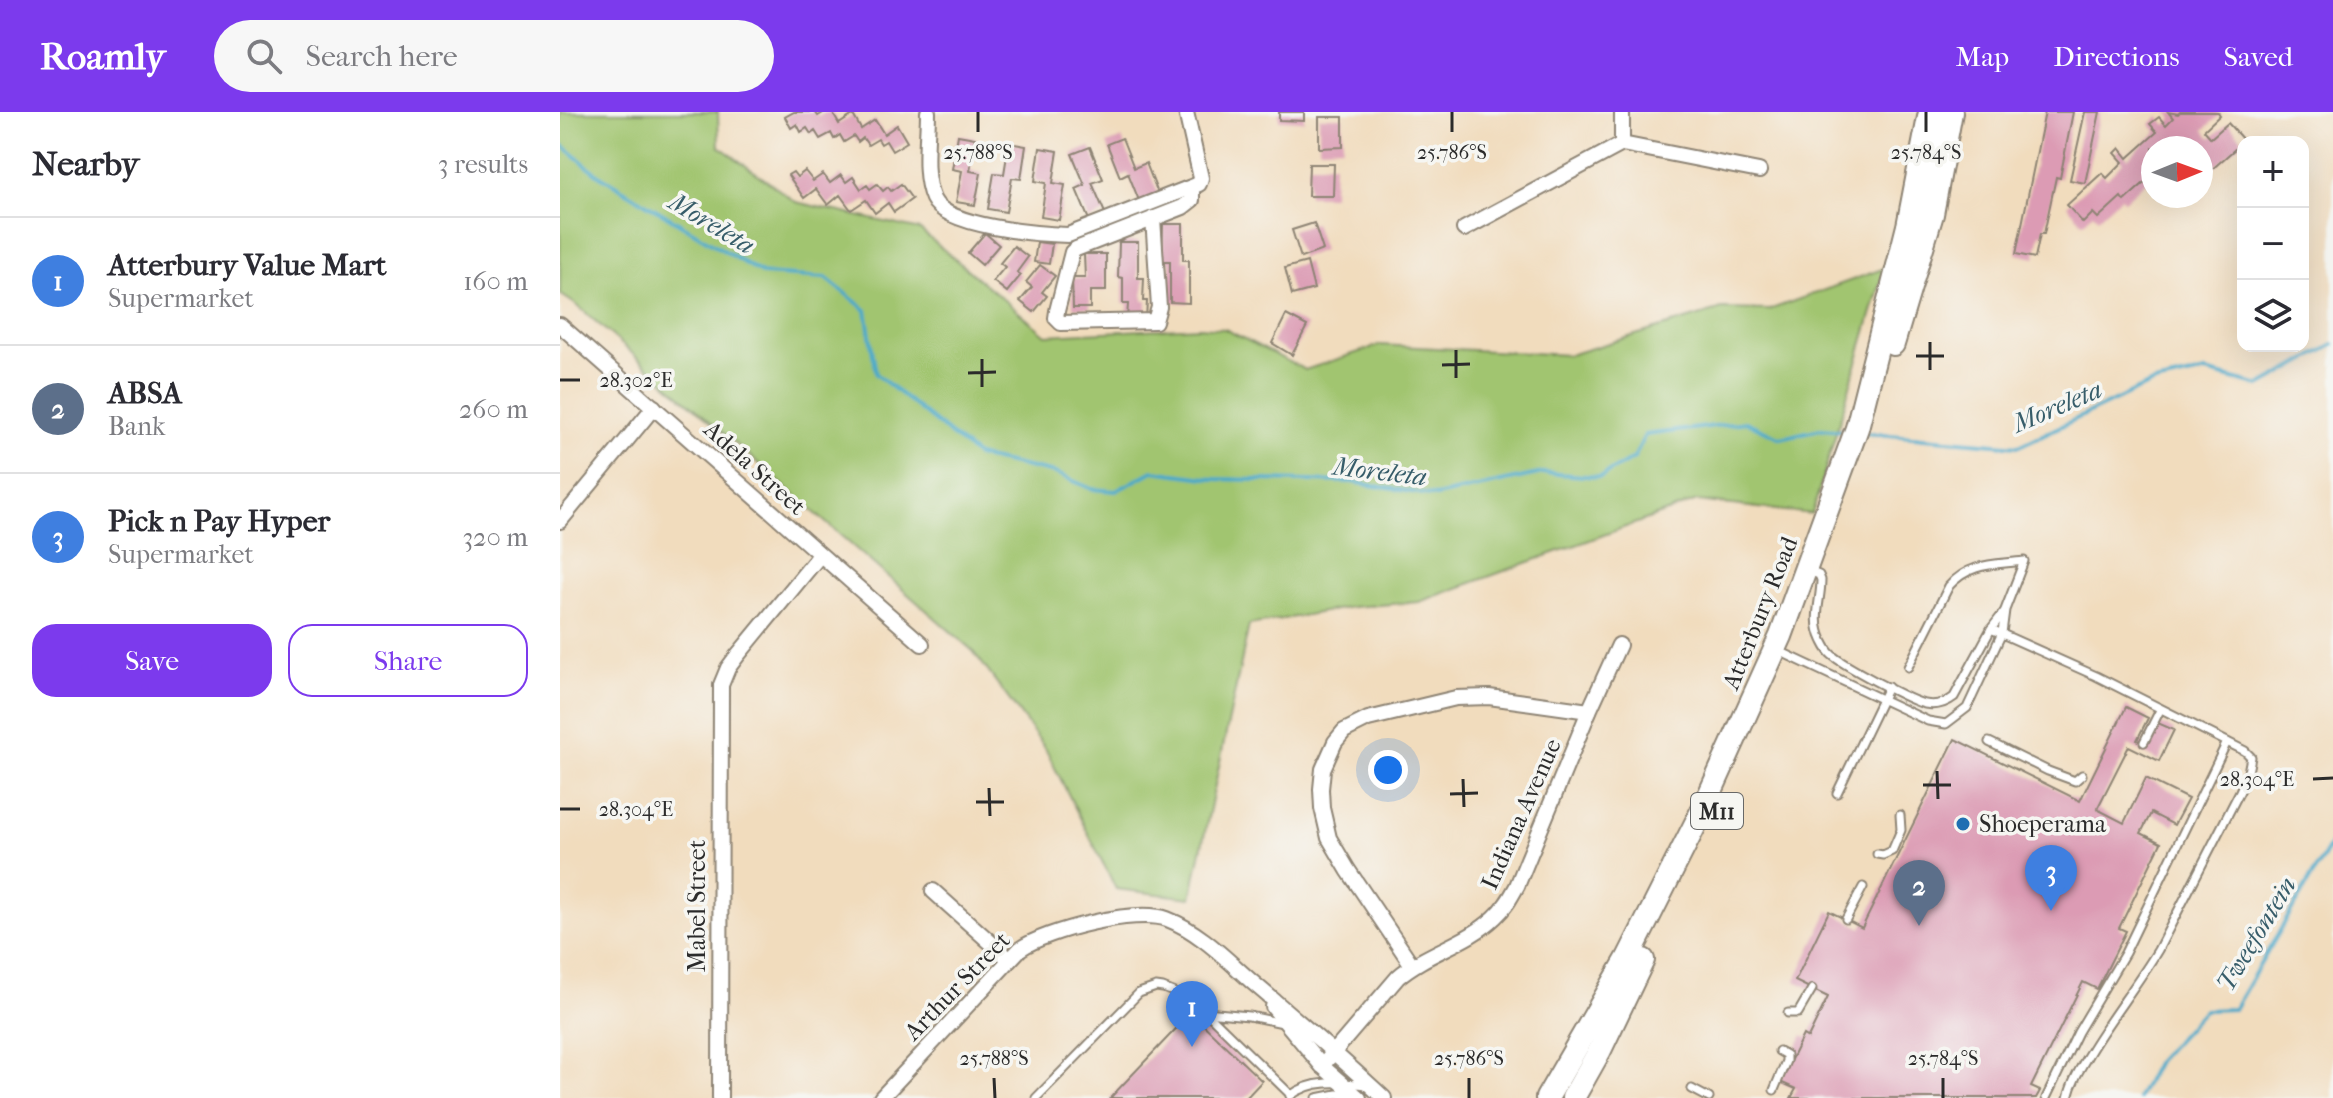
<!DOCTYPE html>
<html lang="en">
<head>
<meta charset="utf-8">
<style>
  :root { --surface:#fff; --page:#f7f7f7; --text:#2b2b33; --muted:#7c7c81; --line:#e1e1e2; --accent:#7c3aed }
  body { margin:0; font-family:"IM FELL French Canon",serif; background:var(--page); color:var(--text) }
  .controls { position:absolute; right:24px; top:24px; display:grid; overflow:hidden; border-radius:16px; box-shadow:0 8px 32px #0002 }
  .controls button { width:72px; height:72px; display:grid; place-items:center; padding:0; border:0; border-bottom:2px solid var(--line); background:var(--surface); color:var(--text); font:40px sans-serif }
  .compass { position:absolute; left:1581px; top:24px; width:72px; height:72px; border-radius:50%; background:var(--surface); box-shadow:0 8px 32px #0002; rotate:89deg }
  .you { position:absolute; left:828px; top:658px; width:28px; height:28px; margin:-20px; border:6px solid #fff; border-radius:50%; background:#1a73e8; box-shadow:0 0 0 12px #1a73e833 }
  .badge { display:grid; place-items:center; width:52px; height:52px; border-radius:50%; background:var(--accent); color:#fff; font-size:26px; font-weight:700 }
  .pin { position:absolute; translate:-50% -66px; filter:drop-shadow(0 2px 4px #0008) }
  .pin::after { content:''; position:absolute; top:42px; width:28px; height:24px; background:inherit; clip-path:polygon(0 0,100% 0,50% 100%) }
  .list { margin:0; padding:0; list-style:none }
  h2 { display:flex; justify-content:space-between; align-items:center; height:104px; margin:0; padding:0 32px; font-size:34px }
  h2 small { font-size:26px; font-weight:400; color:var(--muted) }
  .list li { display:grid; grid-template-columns:52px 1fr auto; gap:24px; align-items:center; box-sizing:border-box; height:128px; padding:0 32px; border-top:2px solid var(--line) }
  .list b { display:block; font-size:30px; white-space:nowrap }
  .list p { margin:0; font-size:26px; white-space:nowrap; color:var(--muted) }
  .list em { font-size:26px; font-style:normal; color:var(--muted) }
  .actions { display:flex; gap:16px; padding:24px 32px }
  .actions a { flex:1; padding:18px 0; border:2px solid var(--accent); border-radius:24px; text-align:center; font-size:28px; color:var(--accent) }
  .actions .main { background:var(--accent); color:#fff }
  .icon { flex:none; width:44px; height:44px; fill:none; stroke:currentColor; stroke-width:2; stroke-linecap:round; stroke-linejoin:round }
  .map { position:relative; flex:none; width:1773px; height:986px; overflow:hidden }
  header { display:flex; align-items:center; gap:48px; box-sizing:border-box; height:112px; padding:0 40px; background:var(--accent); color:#fff }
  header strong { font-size:38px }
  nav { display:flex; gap:44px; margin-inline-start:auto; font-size:28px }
  .search { width:560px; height:72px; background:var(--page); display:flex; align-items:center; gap:20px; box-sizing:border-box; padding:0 28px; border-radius:44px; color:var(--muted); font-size:30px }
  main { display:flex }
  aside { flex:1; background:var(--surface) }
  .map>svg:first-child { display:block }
  .green { fill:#a1c56f; stroke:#66784d; stroke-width:2 }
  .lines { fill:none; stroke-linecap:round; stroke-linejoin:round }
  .stream { stroke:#4aa9c9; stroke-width:4 }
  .building { fill:#dc9bb4 }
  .lane-casing { stroke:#8e8474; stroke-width:11 }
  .street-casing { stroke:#8e8474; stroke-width:18 }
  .primary-casing { stroke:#8e8474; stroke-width:26 }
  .lane { stroke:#fff; stroke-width:7 }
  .street { stroke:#fff; stroke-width:14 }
  .primary { stroke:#fff; stroke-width:22 }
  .ticks { fill:none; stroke:#2b2b2b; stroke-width:3 }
  .poi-dot { fill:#1f6fb2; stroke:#f6f6f2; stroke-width:3 }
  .labels { text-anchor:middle; stroke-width:7; stroke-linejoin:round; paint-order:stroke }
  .shield { fill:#f6f6f2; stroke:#686867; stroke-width:2 }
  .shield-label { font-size:22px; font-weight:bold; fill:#2b2b2b }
  .street-label { font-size:24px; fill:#2b2b2b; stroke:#f6f6f2 }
  .poi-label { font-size:24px; fill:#2b2b2b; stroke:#f6f6f2; text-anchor:start }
  .water-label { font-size:26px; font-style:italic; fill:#375d6a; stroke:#f6f6f2 }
  .ticks-label { font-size:20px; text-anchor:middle; fill:#2b2b2b; stroke:#f6f6f2; stroke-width:7; stroke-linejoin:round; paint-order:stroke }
</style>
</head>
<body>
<header>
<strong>Roamly</strong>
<div class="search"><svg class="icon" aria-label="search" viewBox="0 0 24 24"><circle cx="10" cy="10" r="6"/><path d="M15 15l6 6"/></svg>Search here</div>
<nav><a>Map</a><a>Directions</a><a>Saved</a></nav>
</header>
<main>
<aside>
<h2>Nearby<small>3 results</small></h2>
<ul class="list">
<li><span class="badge" style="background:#3f7fe0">1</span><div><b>Atterbury Value Mart</b><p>Supermarket</p></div><em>160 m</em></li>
<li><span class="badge" style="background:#5c6f8a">2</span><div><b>ABSA</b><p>Bank</p></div><em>260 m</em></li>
<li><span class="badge" style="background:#3f7fe0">3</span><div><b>Pick n Pay Hyper</b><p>Supermarket</p></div><em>320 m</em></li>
</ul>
<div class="actions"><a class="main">Save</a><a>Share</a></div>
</aside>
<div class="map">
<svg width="1773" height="986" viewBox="0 0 1773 986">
  <rect width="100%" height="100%" fill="#f6f6f2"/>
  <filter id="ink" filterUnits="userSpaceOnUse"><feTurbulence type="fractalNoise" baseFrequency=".0125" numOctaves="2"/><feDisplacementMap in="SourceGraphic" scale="16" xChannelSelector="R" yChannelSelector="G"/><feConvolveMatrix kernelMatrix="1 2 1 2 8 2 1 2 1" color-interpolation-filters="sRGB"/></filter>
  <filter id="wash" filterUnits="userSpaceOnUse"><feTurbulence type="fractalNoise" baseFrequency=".006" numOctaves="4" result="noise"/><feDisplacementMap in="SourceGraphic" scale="32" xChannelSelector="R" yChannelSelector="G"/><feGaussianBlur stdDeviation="1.8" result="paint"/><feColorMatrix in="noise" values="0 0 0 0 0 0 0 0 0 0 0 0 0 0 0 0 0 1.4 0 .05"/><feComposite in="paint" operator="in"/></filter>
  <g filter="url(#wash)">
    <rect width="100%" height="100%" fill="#f1dcbd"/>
    <path class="green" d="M0 0H158L159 34 236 90 360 118 486 223 640 215 665 217 745 258 820 233 1009 243 1162 197 1209 198 1325 156 1252 402 1137 389 859 490 792 495 689 513 631 786 556 777 485 636 413 539 18 194 0 182Z"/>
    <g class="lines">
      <g class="stream">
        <path d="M0 31 37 62 203 162 266 166 306 198 316 262 417 344 495 361 532 377 556 379 593 359 653 367 792 370 876 384 983 361 1040 365 1074 346 1085 323 1186 310 1221 326 1260 317 1288 319"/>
        <path d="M1305 321 1459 334 1590 272 1646 260 1700 274 1773 233"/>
        <path d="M1578 986 1597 949 1644 898 1674 897 1773 728"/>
      </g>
    </g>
    <g id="blocks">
      <g class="building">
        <path d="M234 0H255L258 4 265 0H272L279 12 293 3 301 17 315 8 324 22 337 13 347 30 332 39 326 29 321 32 318 27 308 33 303 26 298 30 294 24 284 30 280 23 274 27 271 21 260 27 255 19 251 22 247 16 241 20 237 12 231 16 225 5Z"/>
        <path d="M719 0H744V9L719 8Z"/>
        <path d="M1485 0H1513L1500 66 1496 65 1484 122H1480L1475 146 1456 142Z"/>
        <path d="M1525 0H1540L1525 71 1510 68Z"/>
        <path d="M1608 0 1618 2 1620 0H1658L1660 3 1644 18 1651 26 1668 11 1684 29 1641 67V36H1635L1630 30 1624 36H1593V63L1564 89 1561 85 1538 106 1533 101 1523 111 1507 93 1542 61 1547 66 1563 50 1555 41 1560 36 1568 46 1597 20 1590 12 1599 5 1606 13 1613 6Z"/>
        <path d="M759 5H783V35L759 36Z"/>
        <path d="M398 23 415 26 410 59 421 61 415 93 396 90 402 59 392 57Z"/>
        <path d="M562 26 574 56 586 51 599 84 580 91 568 61 560 65 547 32Z"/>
        <path d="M449 31 466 34 461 67 452 66 446 100 428 97 434 61 444 62Z"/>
        <path d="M530 35 543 67 532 71 545 101 529 108 516 77 525 73 512 42Z"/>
        <path d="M480 36 498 39 493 71 505 73 499 108 481 105 486 71 475 69Z"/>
        <path d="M749 52H774L773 84H748Z"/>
        <path d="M245 59 253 69 263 62 270 71 281 63 286 70 293 65 301 77 307 73 310 77 317 72 323 79 328 75 331 79 341 72 352 87 334 100 328 91 315 101 306 88 291 98 280 83 268 93 256 77 244 86 228 63 233 60 237 65Z"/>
        <path d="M754 111 763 138 741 146 732 118Z"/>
        <path d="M603 112H623V148H629V191L610 190V149H602Z"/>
        <path d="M425 121 439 133 422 153 408 141Z"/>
        <path d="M477 130 492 132 489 152 474 150Z"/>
        <path d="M559 130H578V166H584L583 189H587L586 207H567L568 192H563V166L558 165Z"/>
        <path d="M454 134 468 145 457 160 461 163 447 180 433 169 445 155 440 151Z"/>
        <path d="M524 142H546V179H530V196H513L512 166H525Z"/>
        <path d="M747 150 754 177 732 183 725 156Z"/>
        <path d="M480 153 495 164 482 180 487 184 474 200 460 189 472 175 466 170Z"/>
        <path d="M726 203 747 214 732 243 712 231Z"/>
        <path d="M1566 595 1588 606 1577 628 1587 633 1598 611 1614 618 1599 649 1569 634 1537 697 1564 711 1586 666 1628 687 1614 713 1591 701 1581 721 1601 731 1559 816 1566 819 1537 877 1523 870 1471 975 1480 979 1476 986H1231L1236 977 1220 970 1243 923 1248 926 1268 885 1235 869 1269 799 1302 816 1395 627 1520 689Z"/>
        <path d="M631 901 702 969 686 986H550Z"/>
      </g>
    </g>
  </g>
  <g filter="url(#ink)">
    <use href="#blocks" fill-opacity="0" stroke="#8e8474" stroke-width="2"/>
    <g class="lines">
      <g class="lane-casing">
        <g id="lane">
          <path d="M1249 459 1259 463 1261 468C1261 489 1252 507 1262 528 1265 534 1267 539 1272 543 1283 553 1352 590 1365 592 1376 594 1385 592 1394 585L1431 517 1444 500"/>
          <path d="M1431 517 1536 564 1685 639 1691 645 1688 660 1680 679 1598 838C1577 873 1551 905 1530 940 1521 955 1512 969 1508 986"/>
          <path d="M1217 538 1368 609 1386 612 1407 596 1442 521 1445 498 1464 449C1435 453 1410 450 1389 474L1348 555"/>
          <path d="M1429 630 1488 659 1515 669 1522 663"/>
          <path d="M1584 630 1600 598"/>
          <path d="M1277 681 1328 575"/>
          <path d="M1317 742 1323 743 1332 739 1341 718 1340 703"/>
          <path d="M1286 807 1303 775"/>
          <path d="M646 900 689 904 723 911"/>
          <path d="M1228 901H1238L1252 877"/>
          <path d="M1132 977 1149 986"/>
          <path d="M1214 978 1226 949V943L1219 939"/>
          <path d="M730 984C752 967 779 970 806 973"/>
          <path d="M476 986 579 881 596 875 603 876 623 884 646 900 731 983"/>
          <path d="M757 986 777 982 794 984"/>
          <path d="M1486 986 1518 920 1565 841 1667 630"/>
        </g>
      </g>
      <g class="street-casing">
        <g id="street">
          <path d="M368 0C368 27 362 62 373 87 386 115 478 122 508 123L639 72 641 66 626 0"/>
          <path d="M1062 0V32"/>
          <path d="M593 106 599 195 595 209 501 211 496 206 497 199 512 140 516 137 623 95 632 88V76"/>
          <path d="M904 117 1062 32 1199 59"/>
          <path d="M0 213 362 532"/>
          <path d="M0 409 94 295"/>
          <path d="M373 779 449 847"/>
          <path d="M852 853 788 758 769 726 762 696 761 677 763 657 775 630 784 619 808 607 896 586 929 585 1029 599"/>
          <path d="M713 895 762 954 799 986"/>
          <path d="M762 954 838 865C867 840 907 832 935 805 945 796 951 785 957 774L1029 599 1059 533"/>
          <path d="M160 986 161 573 168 556 177 544 260 443"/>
          <path d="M321 986 460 837C487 818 576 796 607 807 639 819 666 847 691 869 736 907 781 946 824 986"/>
        </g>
      </g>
      <g class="primary-casing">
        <g id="primary">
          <path d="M1333 232 1372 102 1391 0"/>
          <path d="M987 986 1068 846 1142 699 1221 524 1297 316 1348 114 1370 0"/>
          <path d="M1013 986 1040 938 1083 848"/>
        </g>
      </g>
      <use href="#lane" class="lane"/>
      <use href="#street" class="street"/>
      <use href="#primary" class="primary"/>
    </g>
  </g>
  <path class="ticks" d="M418 0V20M892 0V20M1366 0V20M1370 230V258M896 238V266M1356 244H1384M422 247V275M882 253 910 252M408 261 436 260M0 268H20M1377 659 1378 687M903 667 904 695M1753 667 1773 666M1363 673H1391M429 676 430 704M890 682 918 681M416 690H444M0 697H20M434 966 435 986M909 966V986M1383 966V986"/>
  <circle class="poi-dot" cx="1403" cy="712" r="8"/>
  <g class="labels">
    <rect class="shield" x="1131" y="681" width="52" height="36" rx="6"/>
    <g class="shield-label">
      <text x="1157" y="707">M11</text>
    </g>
    <g class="street-label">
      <text transform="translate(195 356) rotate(42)" y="8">Adela Street</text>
      <text transform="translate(1200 501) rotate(-68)" y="8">Atterbury Road</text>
      <text transform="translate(961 702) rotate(-66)" y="8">Indiana Avenue</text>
      <text transform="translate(137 794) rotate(-90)" y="8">Mabel Street</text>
      <text transform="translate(397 874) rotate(-46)" y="8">Arthur Street</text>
    </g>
    <g class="poi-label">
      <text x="1419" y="720">Shoeperama</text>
    </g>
    <g class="water-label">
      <text transform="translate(152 111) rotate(31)" y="9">Moreleta</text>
      <text transform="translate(1497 294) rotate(-23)" y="9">Moreleta</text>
      <text transform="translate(820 359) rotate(7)" y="9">Moreleta</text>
      <text transform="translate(1696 822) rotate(-59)" y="9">Tweefontein</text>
    </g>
  </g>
  <g class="ticks-label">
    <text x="418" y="47">25.788°S</text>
    <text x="892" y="47">25.786°S</text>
    <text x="1366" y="47">25.784°S</text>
    <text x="76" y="275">28.302°E</text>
    <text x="1697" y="674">28.304°E</text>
    <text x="76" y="704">28.304°E</text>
    <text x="434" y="953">25.788°S</text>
    <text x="909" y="953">25.786°S</text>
    <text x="1383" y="953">25.784°S</text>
  </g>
</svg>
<div class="controls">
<button>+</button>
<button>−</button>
<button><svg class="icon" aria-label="layers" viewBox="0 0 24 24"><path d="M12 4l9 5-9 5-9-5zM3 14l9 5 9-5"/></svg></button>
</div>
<svg class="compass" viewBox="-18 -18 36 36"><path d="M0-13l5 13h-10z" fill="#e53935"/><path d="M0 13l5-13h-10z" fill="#7c7c81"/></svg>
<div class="you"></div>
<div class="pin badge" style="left:632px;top:935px;background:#3f7fe0">1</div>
<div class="pin badge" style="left:1359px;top:814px;background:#5c6f8a">2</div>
<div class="pin badge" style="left:1491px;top:799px;background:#3f7fe0">3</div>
</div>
</main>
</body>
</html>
